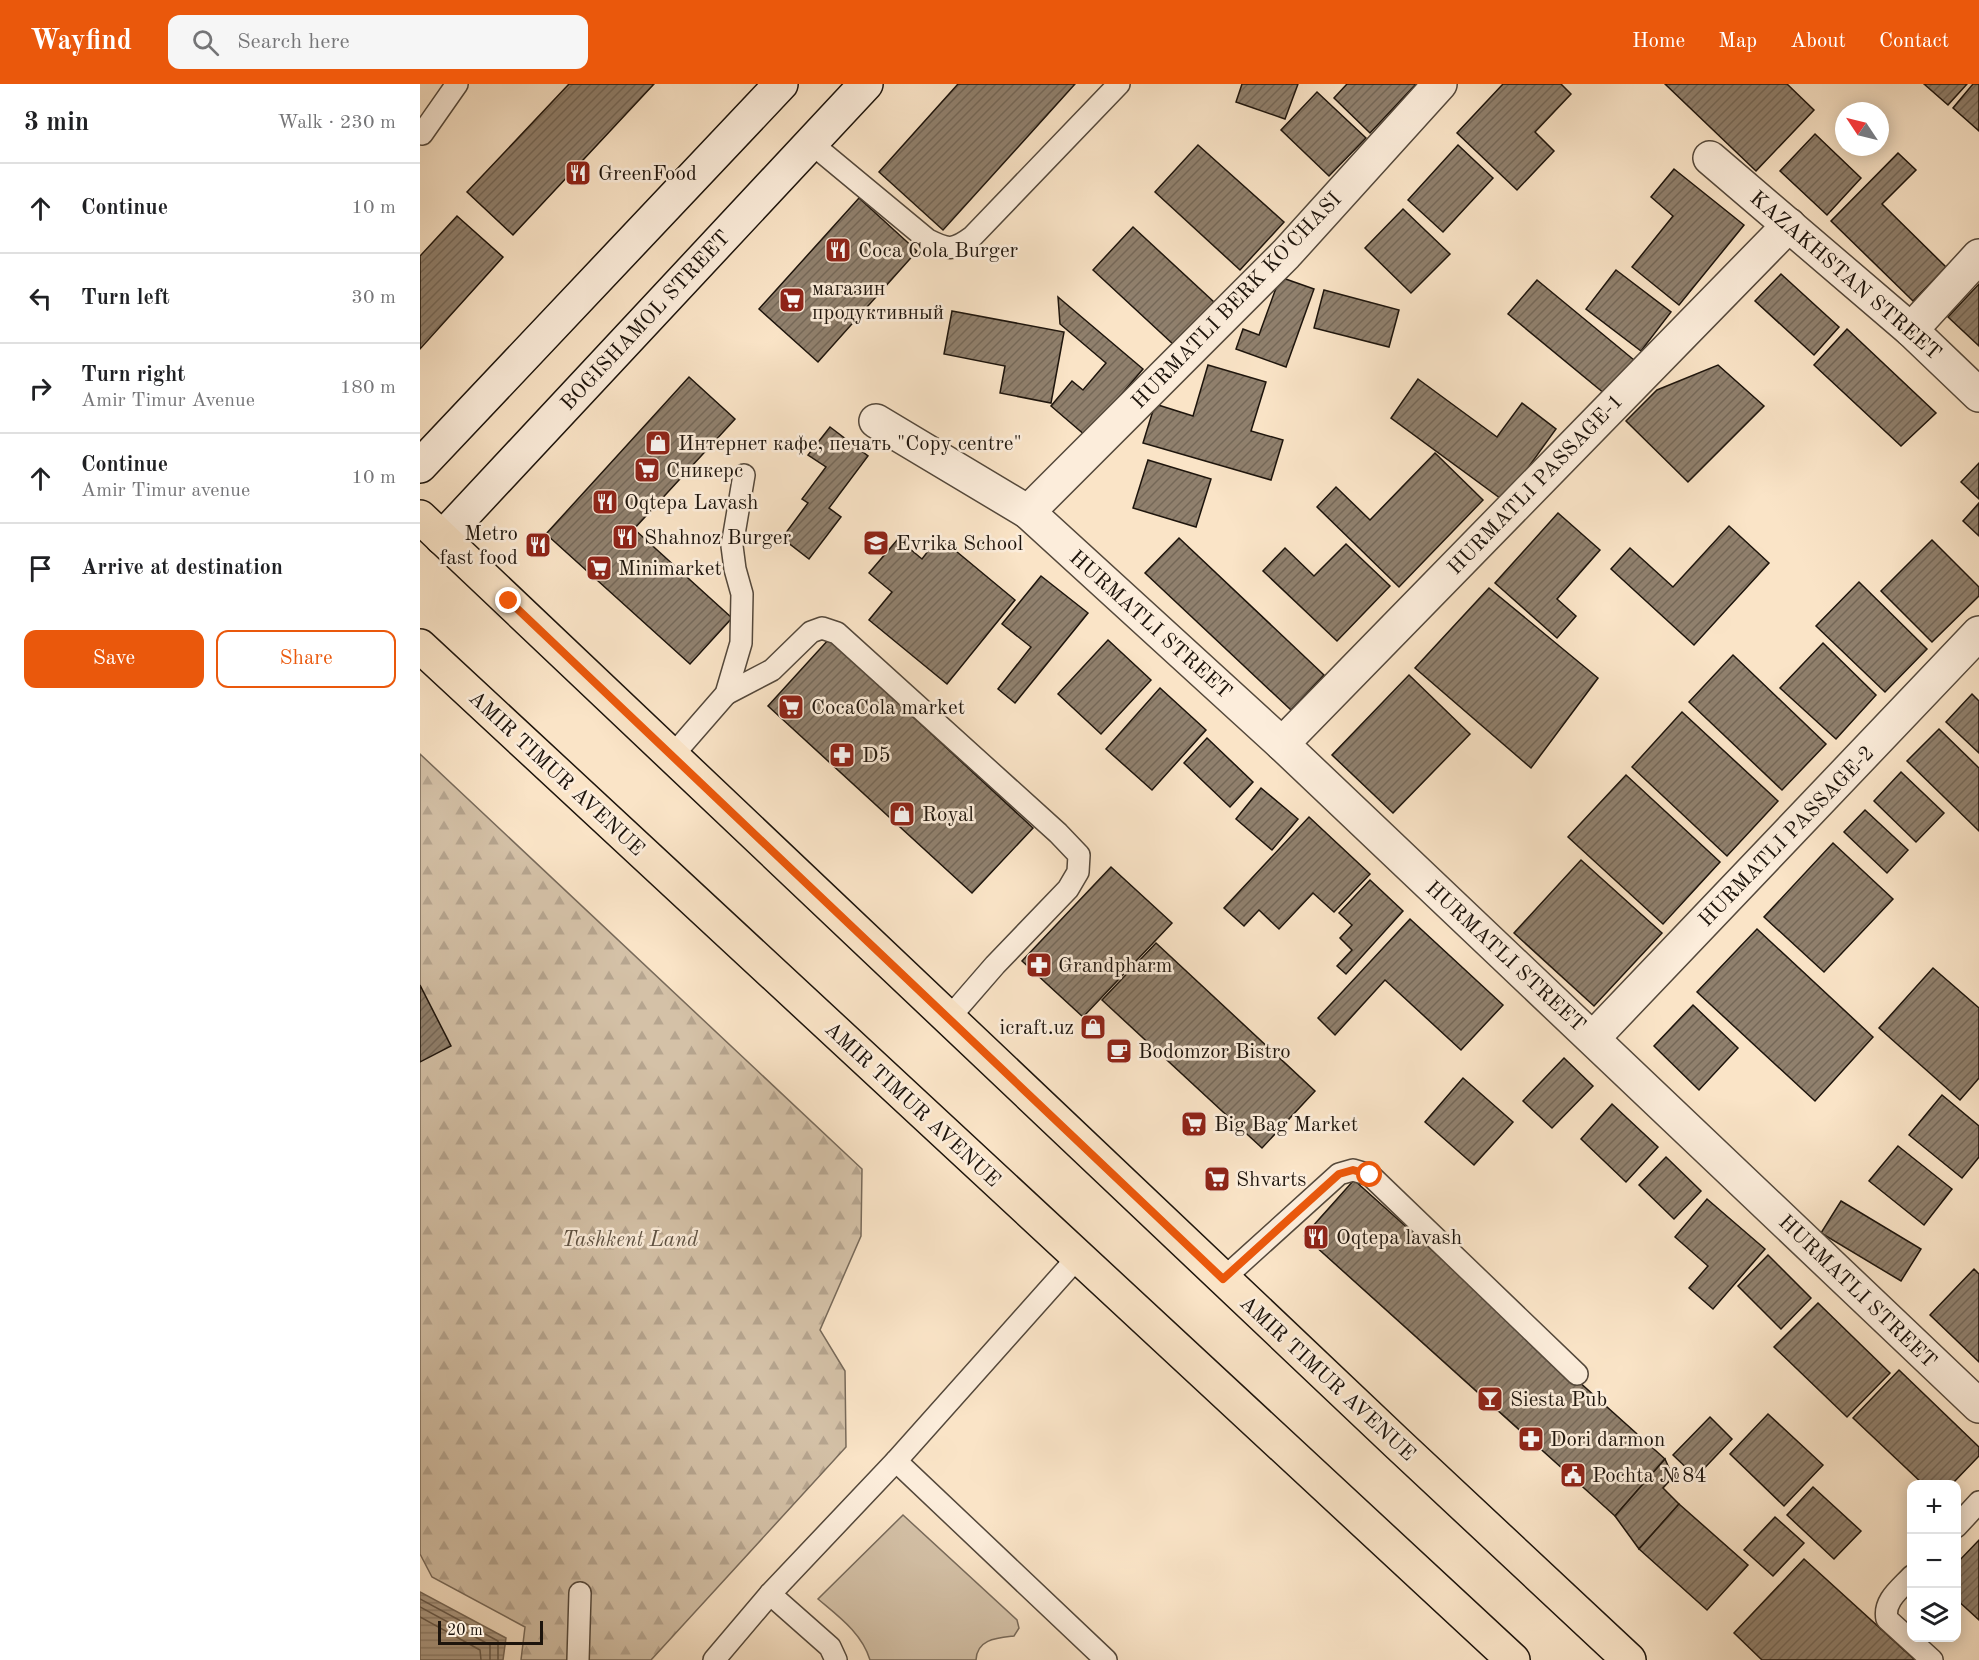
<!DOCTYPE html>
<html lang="en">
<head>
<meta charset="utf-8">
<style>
  :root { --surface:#fff; --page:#f6f6f6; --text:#202124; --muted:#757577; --line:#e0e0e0; --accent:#ea580c }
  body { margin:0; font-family:"Old Standard TT",serif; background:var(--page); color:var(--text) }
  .controls { position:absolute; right:18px; bottom:18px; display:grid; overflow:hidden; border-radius:12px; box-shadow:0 3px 15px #0003 }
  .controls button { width:54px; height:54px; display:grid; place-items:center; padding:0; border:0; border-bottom:2px solid var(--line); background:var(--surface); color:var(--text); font:30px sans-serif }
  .compass { position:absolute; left:1415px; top:18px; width:54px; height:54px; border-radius:50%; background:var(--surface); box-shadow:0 3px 15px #0003; rotate:305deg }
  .scale { position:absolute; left:18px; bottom:15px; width:105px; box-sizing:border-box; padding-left:6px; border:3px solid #1d140c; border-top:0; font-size:16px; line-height:21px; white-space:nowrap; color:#1d140c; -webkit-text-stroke:4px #fceddb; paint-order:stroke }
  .stop { position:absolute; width:18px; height:18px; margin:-14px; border:4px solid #ea580c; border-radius:50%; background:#fff }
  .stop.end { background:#ea580c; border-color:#fff; box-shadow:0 2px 6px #0008 }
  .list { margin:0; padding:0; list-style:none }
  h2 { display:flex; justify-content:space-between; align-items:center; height:78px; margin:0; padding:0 24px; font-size:26px }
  h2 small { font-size:20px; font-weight:400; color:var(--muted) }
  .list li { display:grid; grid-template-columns:39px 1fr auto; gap:18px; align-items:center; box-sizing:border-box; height:90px; padding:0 24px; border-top:2px solid var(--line) }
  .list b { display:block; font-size:22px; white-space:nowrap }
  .list p { margin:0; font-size:20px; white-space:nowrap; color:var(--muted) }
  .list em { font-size:20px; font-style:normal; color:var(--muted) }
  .actions { display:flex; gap:12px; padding:18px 24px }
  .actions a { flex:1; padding:14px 0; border:2px solid var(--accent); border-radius:12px; text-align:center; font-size:21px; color:var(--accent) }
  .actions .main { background:var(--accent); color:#fff }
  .icon { flex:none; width:33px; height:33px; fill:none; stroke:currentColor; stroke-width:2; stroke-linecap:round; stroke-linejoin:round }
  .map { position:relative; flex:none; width:1559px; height:1576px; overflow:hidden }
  header { display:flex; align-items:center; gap:36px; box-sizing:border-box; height:84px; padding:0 30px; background:var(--accent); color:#fff }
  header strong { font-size:28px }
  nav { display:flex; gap:33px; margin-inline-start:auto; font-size:21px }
  .search { width:420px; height:54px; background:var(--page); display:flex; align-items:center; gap:15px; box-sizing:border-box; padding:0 21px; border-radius:12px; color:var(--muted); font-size:22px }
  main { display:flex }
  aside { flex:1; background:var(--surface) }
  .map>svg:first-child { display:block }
  .grass { fill:#d4c1a7; stroke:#786a5a; stroke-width:1.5 }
  .forest { fill:url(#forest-firs); stroke:#786a5a; stroke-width:1.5 }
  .water { fill:url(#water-rules); stroke:#756656; stroke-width:1.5 }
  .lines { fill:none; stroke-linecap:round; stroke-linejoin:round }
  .shore { stroke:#66584a; stroke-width:1.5 }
  .building { fill:url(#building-hatch); stroke:#1d140c; stroke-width:1.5 }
  .service-casing { stroke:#54483b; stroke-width:24 }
  .minor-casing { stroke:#54483b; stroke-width:36 }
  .secondary-casing { stroke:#1d140c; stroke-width:36 }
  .primary-casing { stroke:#1d140c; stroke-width:36 }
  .service { stroke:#fceddb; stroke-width:21 }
  .minor { stroke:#fceddb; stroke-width:33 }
  .secondary { stroke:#fceddb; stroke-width:33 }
  .primary { stroke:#fae4c7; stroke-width:33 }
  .route { stroke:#ea580c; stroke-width:8 }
  .labels { text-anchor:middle; stroke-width:5; stroke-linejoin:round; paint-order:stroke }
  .poi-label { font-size:21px; fill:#1d140c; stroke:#fceddb; text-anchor:start }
  .street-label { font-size:21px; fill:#1d140c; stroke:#fceddb }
  .park-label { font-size:21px; font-style:italic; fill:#5d5142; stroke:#fceddb }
</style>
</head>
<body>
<header>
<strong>Wayfind</strong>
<div class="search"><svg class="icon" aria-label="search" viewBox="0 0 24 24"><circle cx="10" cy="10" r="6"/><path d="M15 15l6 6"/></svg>Search here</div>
<nav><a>Home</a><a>Map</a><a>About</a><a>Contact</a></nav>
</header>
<main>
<aside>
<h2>3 min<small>Walk · 230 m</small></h2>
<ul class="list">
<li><svg class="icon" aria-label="ahead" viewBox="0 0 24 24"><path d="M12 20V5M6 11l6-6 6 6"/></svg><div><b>Continue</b></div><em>10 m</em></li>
<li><svg class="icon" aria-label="left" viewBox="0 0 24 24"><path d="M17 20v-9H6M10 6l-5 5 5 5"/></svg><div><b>Turn left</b></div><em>30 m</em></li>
<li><svg class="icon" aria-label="right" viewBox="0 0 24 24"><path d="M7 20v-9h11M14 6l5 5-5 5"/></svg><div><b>Turn right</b><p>Amir Timur Avenue</p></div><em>180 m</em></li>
<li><svg class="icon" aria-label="ahead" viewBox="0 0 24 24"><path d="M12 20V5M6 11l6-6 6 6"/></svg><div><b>Continue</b><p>Amir Timur avenue</p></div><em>10 m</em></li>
<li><svg class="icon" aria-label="arrive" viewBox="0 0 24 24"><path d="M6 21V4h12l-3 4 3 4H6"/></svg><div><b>Arrive at destination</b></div></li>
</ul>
<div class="actions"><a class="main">Save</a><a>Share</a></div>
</aside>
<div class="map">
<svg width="1559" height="1576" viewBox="0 0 1559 1576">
  <defs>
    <pattern id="forest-firs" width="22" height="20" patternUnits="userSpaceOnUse" patternTransform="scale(1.5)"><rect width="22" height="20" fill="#d4c1a7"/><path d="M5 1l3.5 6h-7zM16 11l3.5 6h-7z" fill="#b6a58f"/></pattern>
    <pattern id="water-rules" width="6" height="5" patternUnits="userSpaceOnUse" patternTransform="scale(1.5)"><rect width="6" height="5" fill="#af9d87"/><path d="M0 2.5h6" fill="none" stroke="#8e7f6d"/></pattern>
    <pattern id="building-hatch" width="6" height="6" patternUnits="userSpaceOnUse" patternTransform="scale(1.5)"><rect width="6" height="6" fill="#90806d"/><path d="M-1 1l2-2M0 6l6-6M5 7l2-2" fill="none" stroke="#756858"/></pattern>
  </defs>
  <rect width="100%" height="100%" fill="#fae4c7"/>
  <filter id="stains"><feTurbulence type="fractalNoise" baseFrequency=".00333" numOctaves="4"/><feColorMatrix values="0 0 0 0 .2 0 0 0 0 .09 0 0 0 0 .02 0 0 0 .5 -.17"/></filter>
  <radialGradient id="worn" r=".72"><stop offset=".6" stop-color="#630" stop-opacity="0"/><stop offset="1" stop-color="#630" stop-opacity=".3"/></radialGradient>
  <path class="grass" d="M483 1431 597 1536 599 1544 594 1552C577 1554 557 1555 556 1576H450C442 1549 418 1532 398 1515Z"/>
  <path class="forest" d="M0 670 442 1085 441 1152 400 1246 425 1287 426 1363 231 1576H101L105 1543 12 1493 0 1470Z"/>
  <path class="water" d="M0 1508 86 1554 83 1576H0Z"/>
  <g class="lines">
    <g class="shore">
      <path d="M0 1515 78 1557V1576"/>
      <path d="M0 1523 70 1561V1576"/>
      <path d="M0 1533 60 1566 61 1576"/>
    </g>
  </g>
  <g class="building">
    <path d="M149 0H234L93 151 47 108Z"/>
    <path d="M538 0H655L523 146 459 88Z"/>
    <path d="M822 0H878L865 35 816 18Z"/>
    <path d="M927 0H996L950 49 914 14Z"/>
    <path d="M1083 0H1141L1151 10 1115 48 1134 67 1097 106 1037 49Z"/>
    <path d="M1245 0H1367L1394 26 1336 87Z"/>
    <path d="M1504 0H1547L1528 21Z"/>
    <path d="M1553 0H1559V47L1533 24Z"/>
    <path d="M897 8 946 54 909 92 861 46Z"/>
    <path d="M1395 50 1441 94 1407 131 1360 87Z"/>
    <path d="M778 61 864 138 820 186 735 108Z"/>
    <path d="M1038 61 1073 94 1023 148 988 116Z"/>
    <path d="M1478 69 1496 86 1462 120 1526 183 1493 217 1411 137Z"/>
    <path d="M1254 85 1324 141 1259 221 1212 183 1253 132 1231 113Z"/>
    <path d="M439 114 497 167 398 278 339 225Z"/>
    <path d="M983 125 1030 170 991 209 945 164Z"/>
    <path d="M37 132 83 173 0 265V172Z"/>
    <path d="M713 143 794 218 754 261 673 186Z"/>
    <path d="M1196 186 1251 228 1221 267 1166 225Z"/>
    <path d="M1361 190 1419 243 1394 271 1335 217Z"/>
    <path d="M860 193 894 205 866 283 816 265 823 245 839 251Z"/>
    <path d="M1117 196 1214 276 1185 310 1088 230Z"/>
    <path d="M1559 200V262L1528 233Z"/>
    <path d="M904 206 979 226 969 263 894 244Z"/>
    <path d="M638 213 723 285 666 352 631 322 652 297 663 306 686 279 640 240Z"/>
    <path d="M532 227 644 248 631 319 580 309 585 282 524 270Z"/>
    <path d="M1427 245 1516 329 1481 362 1394 281Z"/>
    <path d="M788 281 846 298 831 347 863 356 851 396 723 359 735 320 773 332Z"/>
    <path d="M1298 281 1344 322 1268 398 1206 337 1237 306Z"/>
    <path d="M269 293 315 335 214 445 312 534 270 580 126 450Z"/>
    <path d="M998 295 1077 353 1102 319 1136 345 1084 417 971 334Z"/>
    <path d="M410 343 448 372 409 424 421 433 389 475 362 454 388 419 382 415 406 383 388 371Z"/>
    <path d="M1015 369 1063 416 979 503 897 423 916 403 950 436Z"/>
    <path d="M728 376 791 395 776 443 713 424Z"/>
    <path d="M1559 379V415L1541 398Z"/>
    <path d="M1559 419V452L1543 437Z"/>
    <path d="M1138 429 1180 466 1137 515 1156 532 1137 554 1075 499Z"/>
    <path d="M1309 442 1349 479 1274 561 1191 485 1210 464 1253 503Z"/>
    <path d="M519 453 595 516 527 600 449 536 472 508 449 489 478 455 502 475Z"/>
    <path d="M759 454 904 591 871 626 725 489Z"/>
    <path d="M1512 456 1559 503V512L1512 558 1461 507Z"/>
    <path d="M926 460 970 502 917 557 843 487 865 464 894 492Z"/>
    <path d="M621 492 668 529 595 619 578 605 611 563 582 540Z"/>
    <path d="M1439 498 1507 565 1465 608 1396 542Z"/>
    <path d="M1069 504 1178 594 1111 684 995 584Z"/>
    <path d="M409 555 613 744 552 809 348 622Z"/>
    <path d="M688 556 731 596 681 650 638 610Z"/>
    <path d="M1403 559 1456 611 1416 655 1360 604Z"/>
    <path d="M1313 571 1406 660 1362 706 1269 618Z"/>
    <path d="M989 591 1050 650 973 729 912 671Z"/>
    <path d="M740 604 786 646 732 706 686 665Z"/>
    <path d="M1552 610 1559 617V669L1526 638Z"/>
    <path d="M1262 628 1358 717 1307 772 1212 683Z"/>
    <path d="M1519 645 1559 684V747L1487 677Z"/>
    <path d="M787 654 833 698 810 723 764 679Z"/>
    <path d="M1481 688 1524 729 1496 758 1454 717Z"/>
    <path d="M1206 691 1300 778 1243 840 1148 753Z"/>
    <path d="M841 704 878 735 852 766 816 735Z"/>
    <path d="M1445 726 1488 766 1467 789 1424 748Z"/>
    <path d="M889 733 950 790 914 828 893 809 859 845 839 826 824 842 804 824Z"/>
    <path d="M1413 759 1473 815 1404 888 1344 833Z"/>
    <path d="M1161 776 1242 849 1174 922 1094 849Z"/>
    <path d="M691 783 752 839 663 933 602 877Z"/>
    <path d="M950 796 983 827 926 890 917 882 932 866 920 854 932 841 919 829Z"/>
    <path d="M990 835 1083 921 1041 966 965 896 915 951 898 934Z"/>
    <path d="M1337 845 1453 953 1395 1017 1277 908Z"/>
    <path d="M736 859 895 1007 842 1064 682 916Z"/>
    <path d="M1513 884 1559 924V994L1540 1016 1459 944Z"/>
    <path d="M0 901 31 962 0 978Z"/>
    <path d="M1273 921 1318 964 1279 1006 1234 962Z"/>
    <path d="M1144 974 1173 1002 1132 1044 1103 1017Z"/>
    <path d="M1043 994 1093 1038 1054 1081 1005 1038Z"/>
    <path d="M1522 1011 1559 1042V1073L1542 1094 1489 1051Z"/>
    <path d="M1192 1020 1238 1063 1206 1098 1161 1055Z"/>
    <path d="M1478 1062 1532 1105 1504 1141 1449 1097Z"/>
    <path d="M1246 1073 1281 1107 1254 1135 1219 1101Z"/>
    <path d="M934 1096 1245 1375 1195 1432 884 1152Z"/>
    <path d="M1287 1115 1345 1165 1293 1225 1269 1204 1288 1182 1255 1153Z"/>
    <path d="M1421 1117 1501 1165 1481 1197 1401 1149Z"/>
    <path d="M1348 1171 1391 1214 1361 1245 1318 1202Z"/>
    <path d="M1554 1185 1559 1190V1278L1510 1231Z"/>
    <path d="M1398 1219 1470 1289 1427 1333 1354 1263Z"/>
    <path d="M1479 1286 1559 1363V1372L1532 1400H1503L1433 1334Z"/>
    <path d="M1348 1330 1403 1381 1364 1422 1310 1370Z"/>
    <path d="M1290 1333 1312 1355 1276 1393 1253 1371Z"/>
    <path d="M1245 1375 1253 1393 1243 1404 1259 1420 1219 1465 1195 1432Z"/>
    <path d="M1393 1403 1441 1447 1414 1475 1367 1431Z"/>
    <path d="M1259 1420 1328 1481 1287 1526 1219 1465Z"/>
    <path d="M1355 1433 1384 1459 1353 1492 1324 1466Z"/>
    <path d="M1559 1456V1536L1536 1515V1480Z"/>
    <path d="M1384 1475 1495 1576H1342L1314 1549Z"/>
  </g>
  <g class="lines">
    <g class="service-casing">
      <g id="service">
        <path d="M2 50 37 0"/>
        <path d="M391 59 508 156C528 166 533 167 552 153L699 0"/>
        <path d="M306 610 352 586 391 548 402 544 417 549 638 749 659 771 658 788 648 805 575 881 529 934"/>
        <path d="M252 672 306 610 321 559 322 510 315 485 312 462 324 391"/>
        <path d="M803 1195 919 1090 933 1086 950 1091 1157 1290"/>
        <path d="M476 1377 686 1576"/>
        <path d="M1536 1443 1559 1418"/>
        <path d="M1492 1492C1480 1505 1463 1517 1467 1535L1512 1576"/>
        <path d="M350 1510 410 1563 416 1576"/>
        <path d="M158 1576 160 1509"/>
        <path d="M294 1576 350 1510 476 1377 658 1173"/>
      </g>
    </g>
    <g class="minor-casing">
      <g id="minor">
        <path d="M1290 74 1491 246 1559 311"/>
        <path d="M1491 246 1559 172"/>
        <path d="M456 337 608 428 862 660 1559 1322"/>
        <path d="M608 428 866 170 1020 0"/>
        <path d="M862 660 1369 141"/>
        <path d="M1173 954 1559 549"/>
      </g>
    </g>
    <g class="secondary-casing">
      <g id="secondary">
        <path d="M0 382 361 0"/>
        <path d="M22 454 446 0"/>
      </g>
    </g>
    <g class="primary-casing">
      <g id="primary">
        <path d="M0 433 978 1360 1209 1576"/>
        <path d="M0 562 1093 1576"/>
      </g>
    </g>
    <use href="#service" class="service"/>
    <use href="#minor" class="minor"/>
    <use href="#secondary" class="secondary"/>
    <use href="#primary" class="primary"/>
  </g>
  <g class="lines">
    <path class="route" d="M89 517 803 1195 919 1090 933 1086 950 1091"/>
  </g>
  <defs>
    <g id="restaurant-square" transform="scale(1.35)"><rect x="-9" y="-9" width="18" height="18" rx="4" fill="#8f2418" stroke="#fceddb"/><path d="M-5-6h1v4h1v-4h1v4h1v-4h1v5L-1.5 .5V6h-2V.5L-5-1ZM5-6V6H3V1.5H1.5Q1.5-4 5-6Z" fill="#fff"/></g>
    <g id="supermarket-square" transform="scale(1.35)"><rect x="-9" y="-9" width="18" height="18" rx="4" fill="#8f2418" stroke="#fceddb"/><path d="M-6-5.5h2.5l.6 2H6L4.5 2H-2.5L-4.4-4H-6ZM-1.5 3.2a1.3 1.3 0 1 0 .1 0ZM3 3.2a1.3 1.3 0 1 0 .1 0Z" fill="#fff"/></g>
    <g id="shop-square" transform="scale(1.35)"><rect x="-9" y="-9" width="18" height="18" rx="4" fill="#8f2418" stroke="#fceddb"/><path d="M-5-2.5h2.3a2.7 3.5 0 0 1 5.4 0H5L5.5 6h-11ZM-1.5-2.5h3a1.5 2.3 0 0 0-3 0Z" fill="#fff"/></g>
    <g id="school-square" transform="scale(1.35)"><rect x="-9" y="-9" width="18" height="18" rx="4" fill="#8f2418" stroke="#fceddb"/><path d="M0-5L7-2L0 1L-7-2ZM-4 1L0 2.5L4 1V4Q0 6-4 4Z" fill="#fff"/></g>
    <g id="pharmacy-square" transform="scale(1.35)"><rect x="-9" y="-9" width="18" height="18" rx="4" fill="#8f2418" stroke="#fceddb"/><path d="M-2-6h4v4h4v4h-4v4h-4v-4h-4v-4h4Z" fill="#fff"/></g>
    <g id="cafe-square" transform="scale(1.35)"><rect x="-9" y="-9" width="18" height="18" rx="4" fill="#8f2418" stroke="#fceddb"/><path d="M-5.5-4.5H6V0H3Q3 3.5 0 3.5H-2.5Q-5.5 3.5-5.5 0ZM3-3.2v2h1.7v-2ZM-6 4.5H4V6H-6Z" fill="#fff"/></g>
    <g id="bar-square" transform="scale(1.35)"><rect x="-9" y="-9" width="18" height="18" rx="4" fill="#8f2418" stroke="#fceddb"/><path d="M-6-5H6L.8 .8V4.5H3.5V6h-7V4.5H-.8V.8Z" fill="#fff"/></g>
    <g id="civic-square" transform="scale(1.35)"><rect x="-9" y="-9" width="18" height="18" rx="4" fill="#8f2418" stroke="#fceddb"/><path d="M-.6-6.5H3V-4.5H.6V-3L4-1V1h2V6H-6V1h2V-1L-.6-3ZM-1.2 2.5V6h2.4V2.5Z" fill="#fff"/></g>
  </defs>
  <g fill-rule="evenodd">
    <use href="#restaurant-square" x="158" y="89"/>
    <use href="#restaurant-square" x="418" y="166"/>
    <use href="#supermarket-square" x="372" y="216"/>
    <use href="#shop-square" x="238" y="359"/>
    <use href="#supermarket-square" x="227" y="386"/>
    <use href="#restaurant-square" x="185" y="418"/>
    <use href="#restaurant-square" x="205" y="453"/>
    <use href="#school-square" x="456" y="459"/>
    <use href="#restaurant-square" x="118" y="461"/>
    <use href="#supermarket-square" x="179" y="484"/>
    <use href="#supermarket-square" x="371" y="623"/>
    <use href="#pharmacy-square" x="422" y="671"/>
    <use href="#shop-square" x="482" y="730"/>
    <use href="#pharmacy-square" x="619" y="881"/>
    <use href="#shop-square" x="673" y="943"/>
    <use href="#cafe-square" x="699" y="967"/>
    <use href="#supermarket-square" x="774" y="1040"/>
    <use href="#supermarket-square" x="797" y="1095"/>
    <use href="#restaurant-square" x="896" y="1153"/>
    <use href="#bar-square" x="1070" y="1315"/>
    <use href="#pharmacy-square" x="1111" y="1355"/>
    <use href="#civic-square" x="1153" y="1391"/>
  </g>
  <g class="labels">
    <g class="poi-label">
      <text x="178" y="96">GreenFood</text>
      <text x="438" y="173">Coca Cola Burger</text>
      <text x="392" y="211">магазин<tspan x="392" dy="24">продуктивный</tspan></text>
      <text x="258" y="366">Интернет кафе, печать "Copy centre"</text>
      <text x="246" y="393">Сникерс</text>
      <text x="204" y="425">Oqtepa Lavash</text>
      <text x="98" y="456" text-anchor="end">Metro<tspan x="98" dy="24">fast food</tspan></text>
      <text x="224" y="460">Shahnoz Burger</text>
      <text x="476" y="466">Evrika School</text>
      <text x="198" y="491">Minimarket</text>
      <text x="391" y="630">CocaCola market</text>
      <text x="442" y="678">D5</text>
      <text x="502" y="737">Royal</text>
      <text x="638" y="888">Grandpharm</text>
      <text x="654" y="950" text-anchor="end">icraft.uz</text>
      <text x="718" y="974">Bodomzor Bistro</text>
      <text x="794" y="1047">Big Bag Market</text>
      <text x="816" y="1102">Shvarts</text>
      <text x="916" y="1160">Oqtepa lavash</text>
      <text x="1090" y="1322">Siesta Pub</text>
      <text x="1130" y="1362">Dori darmon</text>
      <text x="1172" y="1398">Pochta №84</text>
    </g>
    <g class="street-label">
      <text transform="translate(1426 191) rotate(41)" y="7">KAZAKHSTAN STREET</text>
      <text transform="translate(816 216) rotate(-46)" y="7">HURMATLI BERK KO'CHASI</text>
      <text transform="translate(225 236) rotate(-47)" y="7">BOGISHAMOL STREET</text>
      <text transform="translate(1115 400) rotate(-46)" y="7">HURMATLI PASSAGE-1</text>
      <text transform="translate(731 540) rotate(42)" y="7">HURMATLI STREET</text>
      <text transform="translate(137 689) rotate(43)" y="7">AMIR TIMUR AVENUE</text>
      <text transform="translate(1366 752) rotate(-46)" y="7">HURMATLI PASSAGE-2</text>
      <text transform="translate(1086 872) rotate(43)" y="7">HURMATLI STREET</text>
      <text transform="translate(493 1020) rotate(43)" y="7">AMIR TIMUR AVENUE</text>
      <text transform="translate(1438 1207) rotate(44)" y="7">HURMATLI STREET</text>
      <text transform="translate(908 1294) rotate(43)" y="7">AMIR TIMUR AVENUE</text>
    </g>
    <g class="park-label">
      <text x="210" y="1162">Tashkent Land</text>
    </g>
  </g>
  <rect width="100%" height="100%" filter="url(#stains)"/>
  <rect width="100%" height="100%" fill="url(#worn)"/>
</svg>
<div class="controls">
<button>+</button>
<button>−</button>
<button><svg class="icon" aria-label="layers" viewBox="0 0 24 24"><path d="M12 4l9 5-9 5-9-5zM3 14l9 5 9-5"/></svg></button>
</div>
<svg class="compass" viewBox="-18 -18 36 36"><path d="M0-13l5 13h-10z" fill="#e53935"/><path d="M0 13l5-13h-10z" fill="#757577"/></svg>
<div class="scale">20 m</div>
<div class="stop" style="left:950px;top:1091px"></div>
<div class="stop end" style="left:89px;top:517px"></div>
</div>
</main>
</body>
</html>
